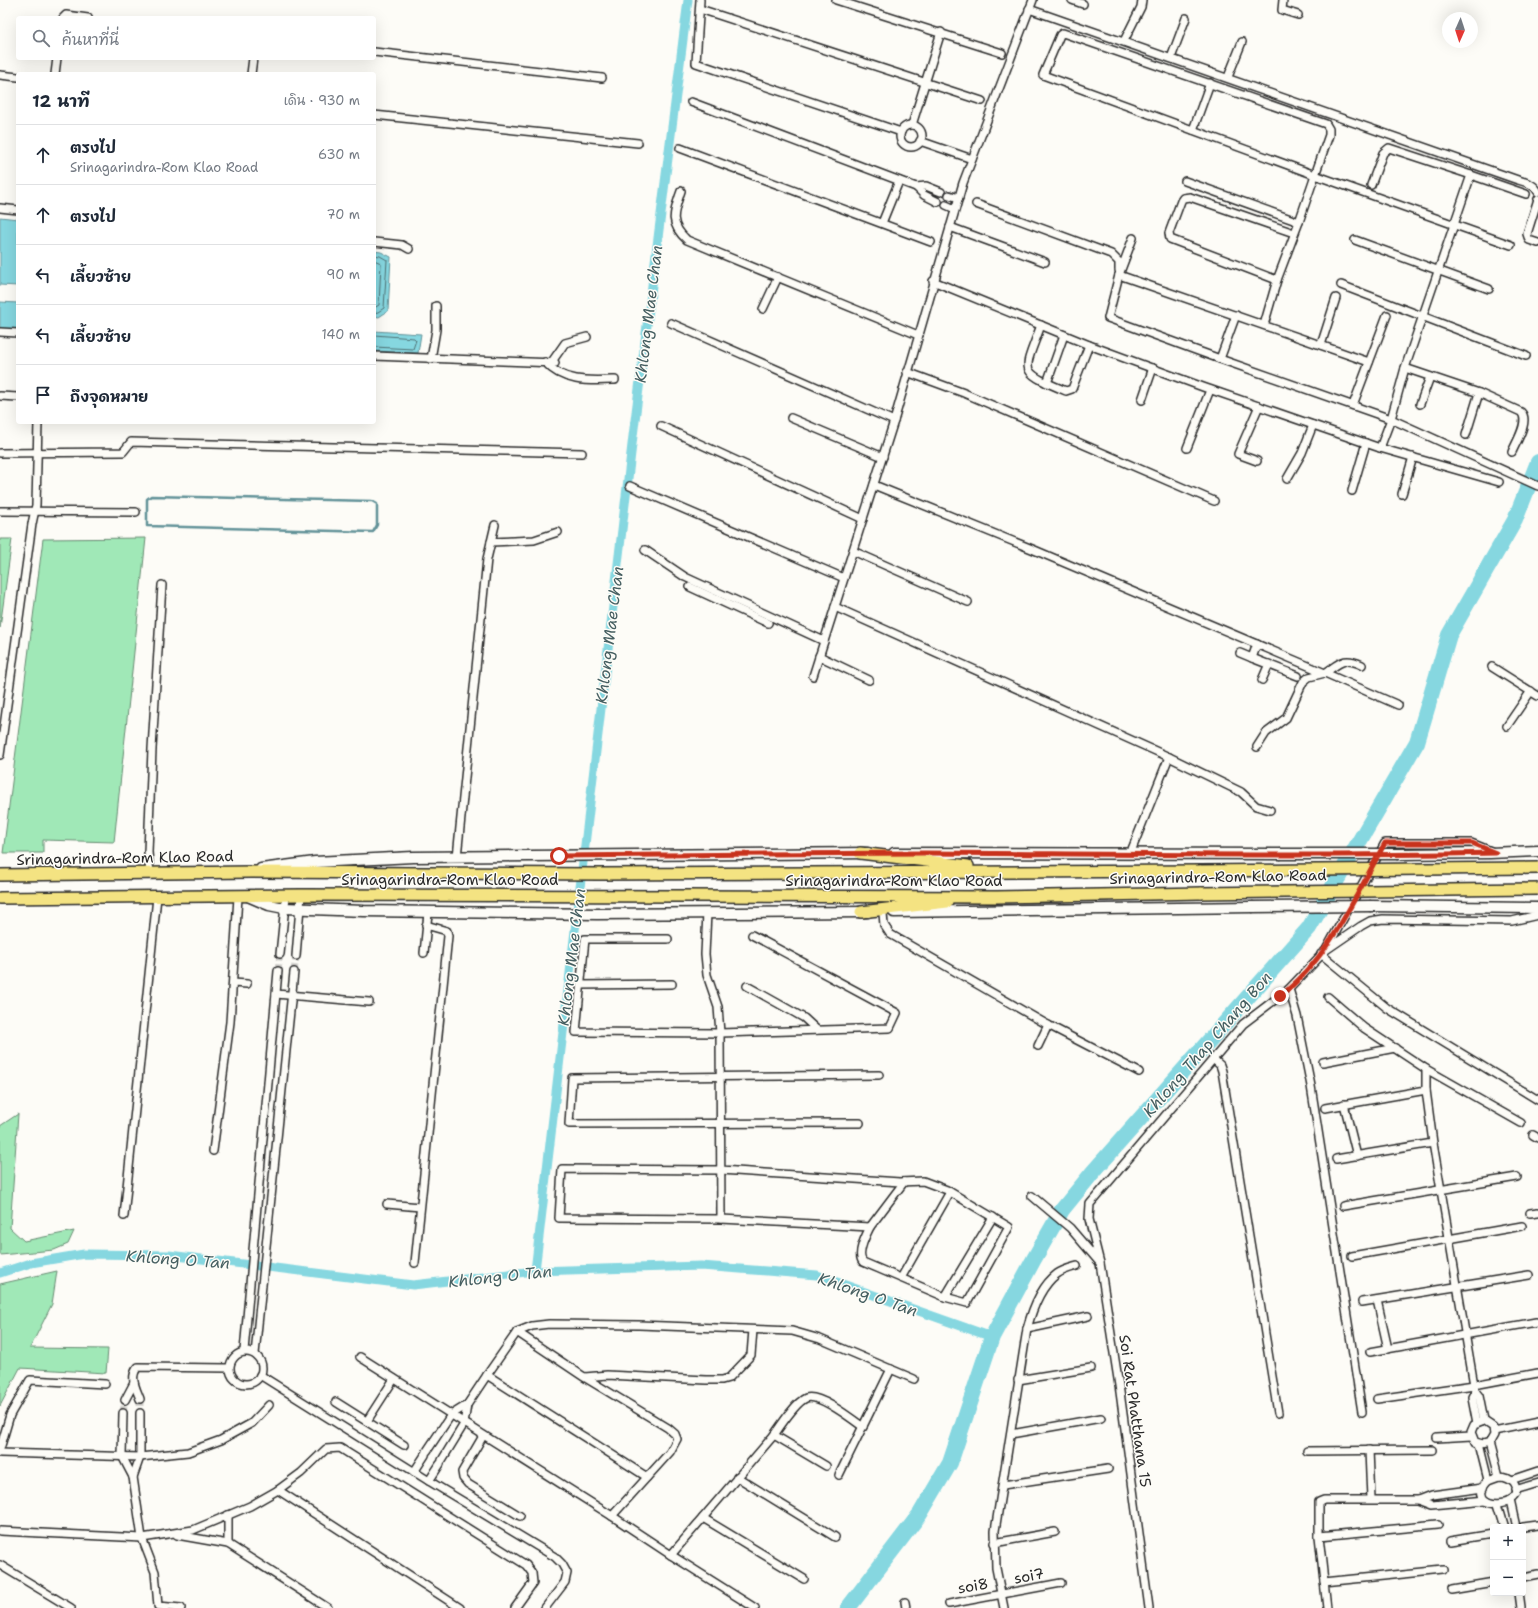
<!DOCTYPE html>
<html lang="th">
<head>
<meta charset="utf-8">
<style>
  :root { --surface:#fff; --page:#f6f6f7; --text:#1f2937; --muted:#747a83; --line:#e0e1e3 }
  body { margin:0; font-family:"Shantell Sans","Playpen Sans Thai",sans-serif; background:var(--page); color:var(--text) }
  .controls { position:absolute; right:12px; bottom:12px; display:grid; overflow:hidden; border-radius:4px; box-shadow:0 4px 16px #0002 }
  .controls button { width:36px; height:36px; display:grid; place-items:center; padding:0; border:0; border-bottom:1px solid var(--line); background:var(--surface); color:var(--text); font:20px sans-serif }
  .compass { position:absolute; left:1442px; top:12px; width:36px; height:36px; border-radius:50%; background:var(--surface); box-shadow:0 4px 16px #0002; rotate:183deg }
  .stop { position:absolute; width:12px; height:12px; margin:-9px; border:3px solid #c8321e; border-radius:50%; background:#fff }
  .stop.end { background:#c8321e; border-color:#fff; box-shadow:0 1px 4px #0008 }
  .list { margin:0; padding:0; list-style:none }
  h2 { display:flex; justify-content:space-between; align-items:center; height:52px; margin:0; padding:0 16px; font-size:17px }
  h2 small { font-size:13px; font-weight:400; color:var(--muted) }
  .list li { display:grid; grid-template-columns:26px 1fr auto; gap:12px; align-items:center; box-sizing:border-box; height:60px; padding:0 16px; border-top:1px solid var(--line) }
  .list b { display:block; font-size:15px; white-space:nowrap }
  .list p { margin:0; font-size:13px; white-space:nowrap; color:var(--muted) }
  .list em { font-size:13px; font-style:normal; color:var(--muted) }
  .icon { flex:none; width:22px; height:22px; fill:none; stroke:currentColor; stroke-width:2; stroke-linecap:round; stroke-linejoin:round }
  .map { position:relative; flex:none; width:1538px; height:1608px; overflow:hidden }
  .search { position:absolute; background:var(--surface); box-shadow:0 4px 16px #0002; left:16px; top:16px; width:360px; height:44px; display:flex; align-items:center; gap:10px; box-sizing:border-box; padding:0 14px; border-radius:4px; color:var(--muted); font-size:15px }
  .panel { position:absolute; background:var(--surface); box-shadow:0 4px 16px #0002; left:16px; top:72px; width:360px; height:352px; border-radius:4px }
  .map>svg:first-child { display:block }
  .green { fill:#a0e8b7; stroke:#668a71 }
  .water { fill:#86d7e0; stroke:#629298 }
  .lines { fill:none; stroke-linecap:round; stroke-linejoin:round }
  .shore { stroke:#4f7073; stroke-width:1 }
  .stream { stroke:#629298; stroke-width:2.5 }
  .canal { stroke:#86d7e0; stroke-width:9 }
  .river { stroke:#86d7e0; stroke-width:16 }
  .minor-tunnel { stroke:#d3d2ce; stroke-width:7; stroke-dasharray:7 3.5; stroke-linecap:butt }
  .minor-casing { stroke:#2b2b2b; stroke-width:10 }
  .secondary-casing { stroke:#2b2b2b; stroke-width:13 }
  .primary-casing { stroke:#2b2b2b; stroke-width:14 }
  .minor { stroke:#fdfcf7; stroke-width:7 }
  .secondary { stroke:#fdfcf7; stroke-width:10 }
  .primary { stroke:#f4e382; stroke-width:11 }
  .secondary-bridge-casing { stroke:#2b2b2b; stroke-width:13; stroke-linecap:butt }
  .primary-bridge-casing { stroke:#2b2b2b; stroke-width:14; stroke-linecap:butt }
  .secondary-bridge { stroke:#fdfcf7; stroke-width:10 }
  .primary-bridge { stroke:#f4e382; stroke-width:11 }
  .route { stroke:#c8321e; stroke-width:5 }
  .labels { text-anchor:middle; stroke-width:3; stroke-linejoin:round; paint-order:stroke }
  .street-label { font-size:15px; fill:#2b2b2b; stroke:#fdfcf7 }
  .water-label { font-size:16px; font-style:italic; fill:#465f61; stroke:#fdfcf7 }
</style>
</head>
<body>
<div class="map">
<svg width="1538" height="1608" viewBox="0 0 1538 1608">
  <rect width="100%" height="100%" fill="#fdfcf7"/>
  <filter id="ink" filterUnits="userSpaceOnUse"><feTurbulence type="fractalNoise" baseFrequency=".025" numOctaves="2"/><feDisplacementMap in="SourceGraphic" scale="8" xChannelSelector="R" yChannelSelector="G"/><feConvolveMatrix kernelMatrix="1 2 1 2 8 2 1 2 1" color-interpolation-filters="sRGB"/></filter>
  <g filter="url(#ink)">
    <g class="green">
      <path d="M146 538 114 842 43 840V853H3L43 539Z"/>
      <path d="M0 539H12L0 628Z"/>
      <path d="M18 1114 10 1228 24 1241 74 1231 68 1244 54 1250 0 1255V1126Z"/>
      <path d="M57 1271 52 1304 30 1348 108 1349 106 1373 20 1368 0 1406V1284Z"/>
    </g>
    <g class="water">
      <path d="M0 217 18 219V286L0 285Z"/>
      <path d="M374 251 381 252 391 257 388 311 379 317 374 316Z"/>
      <path d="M0 302 18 303V329L0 328Z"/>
      <path d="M374 331 421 334 418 353 374 351Z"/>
    </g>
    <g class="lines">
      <g class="shore">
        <path d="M374 255 380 256 387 260 384 308 378 312 374 313"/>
        <path d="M374 260 381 263 379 305 374 308"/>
        <path d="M374 335 414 338 416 340 413 349 374 347"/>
      </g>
      <path class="stream" d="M151 496 372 501 377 504V525L373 532 147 526V499Z"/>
      <g class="canal">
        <path d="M535 1271 633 436 688 0"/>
        <path d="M0 1273 31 1263 84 1254 169 1255 413 1285 535 1271 701 1266 817 1275 992 1337"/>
      </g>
      <path class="river" d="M848 1608 920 1514 950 1463 992 1337 1034 1259 1062 1210 1093 1172 1309 928 1417 742 1449 635 1515 520 1538 462"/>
      <g class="minor-tunnel">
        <path d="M278 971 280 954"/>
        <path d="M294 972 296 956"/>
        <path d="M140 1399V1413"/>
        <path d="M123 1413 125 1400"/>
      </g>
      <g class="minor-casing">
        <g id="minor">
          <path d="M700 0 696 63 901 132"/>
          <path d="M836 0 1002 53"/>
          <path d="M1072 0 1083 4"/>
          <path d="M1283 0 1282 10 1298 15"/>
          <path d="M700 9 982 101"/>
          <path d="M1029 9 1515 179C1524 182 1534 183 1538 192"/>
          <path d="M63 18 66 15 88 18"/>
          <path d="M1063 33 1326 124 1329 129V135L1315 175 1043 75 1060 35Z"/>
          <path d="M1124 41 1141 7 1142 0"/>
          <path d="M374 52 602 78"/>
          <path d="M1171 58 1186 18"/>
          <path d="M55 74 57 58"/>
          <path d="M251 74 253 58"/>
          <path d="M0 75 18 77"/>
          <path d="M1228 77 1242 42"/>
          <path d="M691 102 916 187"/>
          <path d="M374 115 638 143"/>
          <path d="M912 125 941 32"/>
          <circle cx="911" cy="136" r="11"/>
          <path d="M1193 130 1210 83"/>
          <path d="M920 141 972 159"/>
          <path d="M680 148 931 242"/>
          <path d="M1185 181 1299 222 1315 175 1511 245"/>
          <path d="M1371 185 1383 153 1389 148 1471 175"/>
          <path d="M681 191C674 212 668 223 687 240L918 335"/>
          <path d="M949 195 959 198"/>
          <path d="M1538 199 1527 234 1529 240 1538 243"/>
          <path d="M938 202 924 195 916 187 926 186 941 192"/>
          <path d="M976 204 1111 254 1119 262V270"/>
          <path d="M946 205 955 209"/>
          <path d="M0 208 18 210"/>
          <path d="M882 223 899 181"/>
          <path d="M950 227 1045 262"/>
          <path d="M1133 238 1119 275 1108 318 1220 359"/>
          <path d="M1355 240 1489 289"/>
          <path d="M374 242 402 245 409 249"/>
          <path d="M1119 275 1369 362"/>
          <path d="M1277 280 1170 239 1169 233 1181 201 1183 198 1190 197 1294 233"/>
          <path d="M933 281 1089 345 1203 387 1380 448 1499 482"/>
          <path d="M1341 285 1526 356"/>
          <path d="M763 309 778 277"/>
          <path d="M1236 315 1220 359 1391 419 1538 486"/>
          <path d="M671 323 894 421"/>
          <path d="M1041 325C1024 373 1016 370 1066 391L1072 389 1089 345"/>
          <path d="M1264 325 1277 280 1299 222"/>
          <path d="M0 332 18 333"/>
          <path d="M1321 345 1336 298"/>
          <path d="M374 356 555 363"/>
          <path d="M431 359 436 330V306"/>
          <path d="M545 362C563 383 590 381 615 380"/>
          <path d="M551 363 565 343 587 337"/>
          <path d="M1405 368 1479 393 1521 412C1530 421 1516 442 1512 452"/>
          <path d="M907 372 964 393 1214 501"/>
          <path d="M1047 383 1064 335"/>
          <path d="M0 396 18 397"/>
          <path d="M1142 400 1153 368"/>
          <path d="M1420 404 1430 377"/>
          <path d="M1353 405 1387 315"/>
          <path d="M791 418 883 457"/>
          <path d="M661 426 863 519"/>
          <path d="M1466 435 1479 393"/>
          <path d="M1187 448 1210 390"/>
          <path d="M1380 448 1391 419 1405 368 1471 175 1526 194"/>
          <path d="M0 453 123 452 131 442 582 453"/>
          <path d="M1257 461 1238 454 1259 406"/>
          <path d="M1287 479 1302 453 1313 425"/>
          <path d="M874 485 1032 549 1325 673C1340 663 1344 656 1362 665"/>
          <path d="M630 486 844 578"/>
          <path d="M1352 491 1366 443"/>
          <path d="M1402 494 1413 457"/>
          <path d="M0 511 136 512"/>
          <path d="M491 542 534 540 558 532"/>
          <path d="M645 550 685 577 824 641"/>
          <path d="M853 551 968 602"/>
          <path d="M690 587 768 623"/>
          <path d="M835 607 1169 757 1241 792 1256 806 1270 810"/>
          <path d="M1240 653 1252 658 1257 644"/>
          <path d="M819 656 869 680"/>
          <path d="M1252 658 1298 676"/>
          <path d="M1492 667 1538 696"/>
          <path d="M813 676 894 421 963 183 1033 0"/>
          <path d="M1262 680 1269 664"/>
          <path d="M1507 726 1531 691"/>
          <path d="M1257 747 1266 733 1286 718 1303 682 1309 677 1325 673 1398 705"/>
          <path d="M0 755 32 524 36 505 38 422"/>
          <path d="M1130 854 1169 757"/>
          <path d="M457 857 487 559 495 525"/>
          <path d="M150 874 148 852 152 749 162 585"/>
          <path d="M707 913 705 954 707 975 718 1007 720 1033 721 1219 559 1218 562 1169 721 1170 900 1182 923 1181 947 1190 1009 1227 967 1303 945 1297"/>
          <path d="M883 913 884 925 890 934 1048 1025 1139 1072"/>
          <path d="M668 939H585L576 1032 720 1033 890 1028 897 1013 752 935"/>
          <path d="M1327 948 1385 843H1471L1491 851"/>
          <path d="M424 953 428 913"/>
          <path d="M280 954 286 896"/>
          <path d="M1321 954 1387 1008 1538 1100"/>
          <path d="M296 956 301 895"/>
          <path d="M233 983 247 984"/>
          <path d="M580 985 672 984"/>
          <path d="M747 986 804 1018 817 1030"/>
          <path d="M1289 989 1297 1016 1311 1086 1362 1412"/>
          <path d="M276 994 369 1002"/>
          <path d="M1328 997 1364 1028 1426 1069 1521 1123"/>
          <path d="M1038 1046 1048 1025"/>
          <path d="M1213 1059 1220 1065 1222 1071 1278 1413"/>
          <path d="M1323 1062 1395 1048"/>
          <path d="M1426 1069V1090L1433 1143 1475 1391"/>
          <path d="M1344 1104 1357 1156"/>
          <path d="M1325 1108 1426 1090"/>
          <path d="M860 1123 569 1124 572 1078 879 1075"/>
          <path d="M1533 1135 1538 1138"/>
          <path d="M213 1151 230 1022 238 897"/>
          <path d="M1336 1159 1433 1143"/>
          <path d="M1032 1196 1070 1228 1100 1263 1120 1392 1149 1608"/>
          <path d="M387 1204 420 1207"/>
          <path d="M1343 1206 1517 1177"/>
          <path d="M1530 1213 1538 1212"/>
          <path d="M124 1216 157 897"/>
          <path d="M721 1219 870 1227 904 1182"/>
          <path d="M870 1227C866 1235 856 1254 863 1262L945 1297 993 1217"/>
          <path d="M1352 1256 1522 1226"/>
          <path d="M415 1263 448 936 447 931 426 925"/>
          <path d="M1100 1263 1089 1219 1090 1204 1243 1024 1289 989 1326 950 1361 926 1370 921 1383 919 1512 921 1538 915"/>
          <path d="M901 1278 950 1192"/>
          <path d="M1377 1300 1388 1349"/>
          <path d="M1362 1302 1529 1275"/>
          <path d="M1027 1329 1088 1316"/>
          <path d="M244 1351 278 971"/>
          <circle cx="246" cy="1368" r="16"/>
          <path d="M1370 1352 1536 1322"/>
          <path d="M255 1354 294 972"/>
          <path d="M360 1357 612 1516 670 1452 677 1439 675 1434 668 1428 584 1377 517 1332"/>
          <path d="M260 1375 429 1481 555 1557 562 1564 567 1573 565 1582 545 1608"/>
          <path d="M487 1375 647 1477"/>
          <path d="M585 1377 607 1375 706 1380H722L729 1378 751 1355 753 1330"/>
          <path d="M1018 1380 1091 1368"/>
          <path d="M140 1399C136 1388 129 1377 138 1367L229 1368"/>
          <path d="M1377 1399 1474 1385 1538 1373"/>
          <path d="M125 1400 134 1383"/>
          <path d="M336 1402 404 1445"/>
          <path d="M123 1413 122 1456 133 1477 142 1538 155 1572 158 1606 181 1608"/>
          <path d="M367 1421 394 1379"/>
          <path d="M1477 1423 1472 1397 1475 1391 1479 1396 1484 1421"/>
          <path d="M1494 1431 1538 1422"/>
          <path d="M1011 1434 1101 1418"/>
          <path d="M774 1435C781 1425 796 1402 806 1398 819 1393 852 1419 863 1427"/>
          <path d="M483 1436 462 1472 463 1478 468 1484 520 1516"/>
          <path d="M1437 1438 1471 1436"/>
          <path d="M1490 1442 1483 1444 1475 1442 1471 1432 1474 1425 1484 1421 1493 1427 1494 1435 1490 1442 1499 1476"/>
          <path d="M1479 1444 1488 1480"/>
          <path d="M0 1449 10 1415 30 1380 105 1384"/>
          <path d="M1369 1450 1371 1499"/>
          <path d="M427 1451 451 1415 467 1405"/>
          <path d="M1307 1451 1432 1450"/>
          <path d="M0 1453 140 1457 188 1452 221 1440 252 1423 269 1405"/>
          <path d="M442 1460 464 1424 467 1405 487 1375 517 1332 532 1326 549 1324 639 1325 792 1331 820 1339 914 1379"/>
          <path d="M414 1472 425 1455"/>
          <path d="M839 1475 891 1369"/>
          <path d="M1499 1476C1504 1476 1509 1478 1513 1482 1531 1510 1461 1510 1488 1480Z"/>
          <path d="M133 1477 140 1457V1413"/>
          <path d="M737 1477 835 1537"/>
          <path d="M1511 1480 1538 1471"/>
          <path d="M429 1481 440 1464"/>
          <path d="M1003 1485 1108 1469"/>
          <path d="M1483 1488 1432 1495 1419 1500 1432 1505 1486 1500"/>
          <path d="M278 1490 460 1608"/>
          <path d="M1515 1490 1538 1483"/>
          <path d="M1510 1500 1516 1527"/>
          <path d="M1497 1504 1504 1527"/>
          <path d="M228 1515V1544"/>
          <path d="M612 1516 671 1555 774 1435 826 1466"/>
          <path d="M703 1518 804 1579"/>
          <path d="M1523 1527 1538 1525"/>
          <path d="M0 1531 142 1538 193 1530 250 1506 278 1490 301 1473 326 1449 340 1448 526 1565 532 1573 533 1583 515 1608"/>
          <path d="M177 1535 228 1544 328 1608"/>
          <path d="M1319 1536 1438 1525"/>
          <path d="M1450 1541 1493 1534"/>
          <path d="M994 1543 1055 1532"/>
          <path d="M671 1555 755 1608"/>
          <path d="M0 1565 71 1608"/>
          <path d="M1523 1577 1538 1574"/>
          <path d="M1324 1582 1443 1570"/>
          <path d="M1452 1589 1493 1582"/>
          <path d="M1519 1593 1521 1608"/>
          <path d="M905 1602 906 1608"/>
          <path d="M949 1604 1061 1583"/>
          <path d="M1004 1608 996 1568 995 1531 1027 1329C1032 1310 1041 1286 1057 1274 1062 1270 1070 1268 1077 1266"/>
          <path d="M1327 1608 1319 1536V1502L1324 1500H1419"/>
        </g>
      </g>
      <g class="secondary-casing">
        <g id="secondary">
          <path d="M894 853 1280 854"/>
          <path d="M1399 854 1490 853 1538 851"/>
          <path d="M261 869 315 862 413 857 868 853"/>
          <path d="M250 897 269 905 284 908 364 911 597 914 868 912"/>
          <path d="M1371 906 1538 908"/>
          <path d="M894 912 1252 907"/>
        </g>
      </g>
      <g class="primary-casing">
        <g id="primary">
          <path d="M860 853 968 866"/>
          <path d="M0 875 251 872 600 874 1201 871"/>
          <path d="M0 898 301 895 997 897 1202 893"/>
          <path d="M861 912 947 902"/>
        </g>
      </g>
      <use href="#minor" class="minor"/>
      <use href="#secondary" class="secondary"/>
      <use href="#primary" class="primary"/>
      <g class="secondary-bridge-casing">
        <g id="secondary-bridge">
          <path d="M1280 854H1399"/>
          <path d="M1252 907 1371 906"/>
        </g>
      </g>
      <g class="primary-bridge-casing">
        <g id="primary-bridge">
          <path d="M1201 871 1538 868"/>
          <path d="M1202 893 1538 889"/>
        </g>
      </g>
      <use href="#secondary-bridge" class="secondary-bridge"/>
      <use href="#primary-bridge" class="primary-bridge"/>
    </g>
  </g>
  <g class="lines" filter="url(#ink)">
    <path class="route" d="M559 856C681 855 804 853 926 853 1116 854 1306 857 1496 853L1472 843H1385C1355 896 1330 958 1280 996"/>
  </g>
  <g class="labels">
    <g class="street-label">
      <text transform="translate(125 858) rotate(-1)" y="5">Srinagarindra-Rom Klao Road</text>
      <text transform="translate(1218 877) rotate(-1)" y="5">Srinagarindra-Rom Klao Road</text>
      <text x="450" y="885">Srinagarindra-Rom Klao Road</text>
      <text x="894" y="886">Srinagarindra-Rom Klao Road</text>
      <text transform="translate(1135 1411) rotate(82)" y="5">Soi Rat Phatthana 15</text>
      <text transform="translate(1029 1576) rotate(-11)" y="5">soi7</text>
      <text transform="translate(973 1586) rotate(-10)" y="5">soi8</text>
    </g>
    <g class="water-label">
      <text transform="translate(648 314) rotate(-83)" y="6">Khlong Mae Chan</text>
      <text transform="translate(609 635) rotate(-83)" y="6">Khlong Mae Chan</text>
      <text transform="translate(571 957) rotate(-83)" y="6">Khlong Mae Chan</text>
      <text transform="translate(1207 1044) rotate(-49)" y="6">Khlong Thap Chang Bon</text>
      <text transform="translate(178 1259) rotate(4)" y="6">Khlong O Tan</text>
      <text transform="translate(500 1276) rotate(-6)" y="6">Khlong O Tan</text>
      <text transform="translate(868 1294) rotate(19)" y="6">Khlong O Tan</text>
    </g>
  </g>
</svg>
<div class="controls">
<button>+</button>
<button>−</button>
</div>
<svg class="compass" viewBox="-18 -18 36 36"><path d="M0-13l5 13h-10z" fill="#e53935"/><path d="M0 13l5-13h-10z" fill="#747a83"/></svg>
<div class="stop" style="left:559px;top:856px"></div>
<div class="stop end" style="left:1280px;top:996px"></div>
<div class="search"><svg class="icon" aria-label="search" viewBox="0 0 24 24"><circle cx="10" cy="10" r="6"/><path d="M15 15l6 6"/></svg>ค้นหาที่นี่</div>
<section class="panel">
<h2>12 นาที<small>เดิน · 930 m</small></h2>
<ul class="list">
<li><svg class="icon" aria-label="ahead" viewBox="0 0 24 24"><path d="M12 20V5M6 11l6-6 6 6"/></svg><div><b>ตรงไป</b><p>Srinagarindra-Rom Klao Road</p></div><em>630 m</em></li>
<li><svg class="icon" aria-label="ahead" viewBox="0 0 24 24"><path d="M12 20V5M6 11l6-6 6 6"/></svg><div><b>ตรงไป</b></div><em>70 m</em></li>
<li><svg class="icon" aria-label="left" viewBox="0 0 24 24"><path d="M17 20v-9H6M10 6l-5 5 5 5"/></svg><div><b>เลี้ยวซ้าย</b></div><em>90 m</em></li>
<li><svg class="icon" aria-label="left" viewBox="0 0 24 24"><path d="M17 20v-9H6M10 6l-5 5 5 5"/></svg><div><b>เลี้ยวซ้าย</b></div><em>140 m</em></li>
<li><svg class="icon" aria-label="arrive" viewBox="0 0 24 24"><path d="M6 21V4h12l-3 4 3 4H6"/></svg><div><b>ถึงจุดหมาย</b></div></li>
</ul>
</section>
</div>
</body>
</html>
